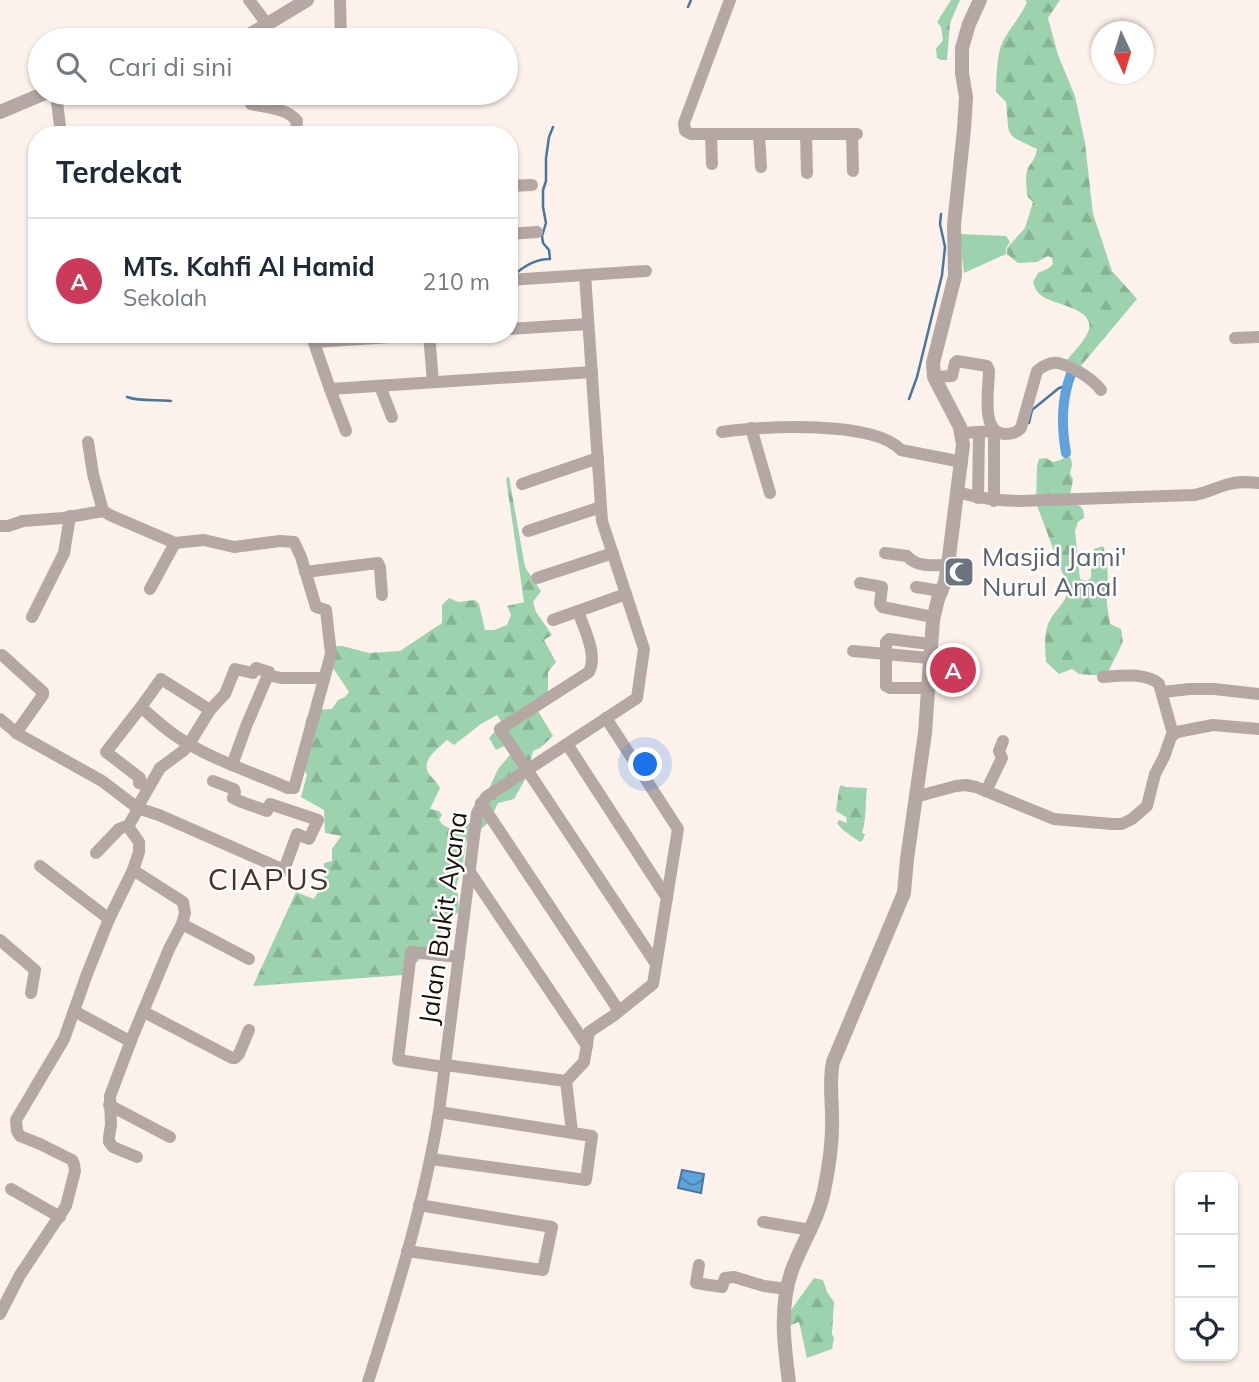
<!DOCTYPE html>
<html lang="id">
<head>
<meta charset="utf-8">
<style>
  :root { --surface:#fff; --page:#f6f6f7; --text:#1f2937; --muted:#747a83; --line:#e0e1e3; --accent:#cb3b59 }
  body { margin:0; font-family:Mulish,sans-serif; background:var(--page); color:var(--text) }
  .controls { position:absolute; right:21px; bottom:21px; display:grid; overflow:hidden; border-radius:14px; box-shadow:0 2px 5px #0004 }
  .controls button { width:63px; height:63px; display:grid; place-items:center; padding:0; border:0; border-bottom:2px solid var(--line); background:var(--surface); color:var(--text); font:35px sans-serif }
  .compass { position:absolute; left:1091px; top:21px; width:63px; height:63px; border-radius:50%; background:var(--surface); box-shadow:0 2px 5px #0004; rotate:176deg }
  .you { position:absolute; left:646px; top:765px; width:24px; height:24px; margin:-18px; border:5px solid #fff; border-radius:50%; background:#1a73e8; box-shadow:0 0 0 10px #1a73e833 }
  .badge { display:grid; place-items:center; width:46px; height:46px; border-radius:50%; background:var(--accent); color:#fff; font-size:23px; font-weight:700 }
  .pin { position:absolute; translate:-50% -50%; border:4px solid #fff; box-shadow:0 2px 7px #0006 }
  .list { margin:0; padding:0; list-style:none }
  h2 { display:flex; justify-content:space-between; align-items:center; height:91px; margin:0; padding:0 28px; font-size:30px }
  h2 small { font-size:23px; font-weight:400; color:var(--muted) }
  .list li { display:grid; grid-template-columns:46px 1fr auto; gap:21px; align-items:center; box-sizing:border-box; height:126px; padding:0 28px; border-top:2px solid var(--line) }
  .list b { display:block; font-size:26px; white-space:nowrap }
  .list p { margin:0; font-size:23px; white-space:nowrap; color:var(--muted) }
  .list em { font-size:23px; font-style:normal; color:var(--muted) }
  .icon { flex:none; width:38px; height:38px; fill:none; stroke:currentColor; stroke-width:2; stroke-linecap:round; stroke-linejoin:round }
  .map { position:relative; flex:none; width:1259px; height:1382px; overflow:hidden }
  .search { position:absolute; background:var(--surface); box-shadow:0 2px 5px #0004; left:28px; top:28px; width:490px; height:77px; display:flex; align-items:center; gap:18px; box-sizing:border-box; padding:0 24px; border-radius:38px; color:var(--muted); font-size:26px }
  .panel { position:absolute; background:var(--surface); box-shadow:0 2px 5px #0004; left:28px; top:126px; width:490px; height:217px; border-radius:28px }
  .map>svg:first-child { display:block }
  .grass { fill:#9cd2ad }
  .forest { fill:url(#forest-firs); fill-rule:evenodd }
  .water { fill:url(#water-waves); stroke:#4a779d; stroke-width:2 }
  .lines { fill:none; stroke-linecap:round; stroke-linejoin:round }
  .stream { stroke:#4a779d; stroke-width:2.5 }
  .canal { stroke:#5ea3db; stroke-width:10 }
  .minor { stroke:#b5a7a4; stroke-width:12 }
  .tertiary { stroke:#b5a7a4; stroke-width:14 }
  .labels { text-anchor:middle; stroke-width:5; stroke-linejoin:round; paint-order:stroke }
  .worship-label { font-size:26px; fill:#5b616d; stroke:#fff; text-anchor:start }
  .street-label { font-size:26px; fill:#1a100b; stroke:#fff }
  .quarter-label { font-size:30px; letter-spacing:2px; fill:#473225; stroke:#fff }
</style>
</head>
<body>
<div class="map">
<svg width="1259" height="1382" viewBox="0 0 1259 1382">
  <defs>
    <pattern id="forest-firs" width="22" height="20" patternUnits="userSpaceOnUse" patternTransform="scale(1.75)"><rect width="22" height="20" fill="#9cd2ad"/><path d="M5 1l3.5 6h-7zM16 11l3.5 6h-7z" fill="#86b394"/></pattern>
    <pattern id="water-waves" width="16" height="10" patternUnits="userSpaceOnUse" patternTransform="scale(1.75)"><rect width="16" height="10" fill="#5ea3db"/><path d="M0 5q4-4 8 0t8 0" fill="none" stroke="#4d83b0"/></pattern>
  </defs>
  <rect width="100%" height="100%" fill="#fdf2eb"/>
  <path class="grass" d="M959 234 1006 236 1010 242 1006 248V254L964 273Z"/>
  <g class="forest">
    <path d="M951 0H960L950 23 947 60H941L937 58 936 49 943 40 941 27 937 22Z"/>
    <path d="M1025 0H1060L1048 18 1058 55 1075 96 1085 143 1093 214 1112 271 1137 299 1080 367 1066 361C1073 353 1087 338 1089 329 1094 308 1054 305 1042 296 1037 293 1035 288 1033 282L1038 273 1049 268 1053 264 1052 258 1048 256 1037 262 1018 263 1007 254V248L1025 228 1033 202 1027 196C1027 189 1025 178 1027 171 1030 162 1035 162 1037 149 1003 133 1010 139 1006 102L996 92C996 80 997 57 1001 46 1007 30 1021 17 1027 2Z"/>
    <path d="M1066 456 1071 458 1072 465 1070 473 1073 480 1070 495 1073 503C1082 506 1084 509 1084 518L1078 522 1075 531 1080 579 1086 581 1091 578 1092 559 1094 549 1103 546C1110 567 1107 576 1107 596 1106 605 1109 615 1110 624L1121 629 1123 642 1106 676 1079 674 1072 669 1059 674 1046 662C1045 650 1044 639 1047 627 1055 604 1078 600 1062 572L1036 503 1037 466 1039 459 1046 458 1053 462 1061 460Z"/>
    <path d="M509 477 525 567 541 591 533 602 536 612 552 635 544 640 556 662 548 672V694L532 701 553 736 540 748 533 751 527 776 514 799 498 803 489 822 466 842 462 869 457 883 459 911 443 929 428 951 404 975 253 986 296 892 314 899 324 881V863L332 861V849L341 836 325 833 324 810 301 797 307 775 300 761 306 719 313 710 332 709 338 700 345 697 349 692 329 662 327 647 342 646 369 653 400 651 442 623V605L449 598 458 602 475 600 479 604 485 630H494L507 625 511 615 507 606 524 602 506 478ZM497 715 502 723 489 738 496 750 506 745 514 750 498 769 476 817 458 834 442 824 439 820 442 815 439 811 430 809 440 788C437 782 433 779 429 774 420 760 438 749 447 740L454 745 481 724Z"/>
    <path d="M841 785 846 787 867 788C865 804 867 817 862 833L865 834 863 840 860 842 843 830 837 823 839 820 847 823 846 817 836 811 839 789Z"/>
    <path d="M814 1278 823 1280 827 1292 834 1302 832 1334 834 1338 832 1349 807 1358 799 1322 788 1326V1314Z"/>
  </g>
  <path class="water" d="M682 1170 704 1174 701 1193 678 1188Z"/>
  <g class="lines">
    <g class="stream">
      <path d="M688 7 691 0"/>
      <path d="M515 274C526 265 536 259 550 259L549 250 543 243 542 236 546 223 543 207V190L546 181V158L549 137 553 127"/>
      <path d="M127 397C141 402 156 399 171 401"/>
      <path d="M909 399 917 377 942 275 945 247 940 224 941 214"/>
      <path d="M1029 423 1032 410 1059 388 1066 386"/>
    </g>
    <path class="canal" d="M1066 453C1061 425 1061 400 1071 374"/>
    <g class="minor">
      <path d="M249 0 267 24"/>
      <path d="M340 0 341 40"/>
      <path d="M730 0 684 123 685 131 691 134H857"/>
      <path d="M56 93 61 135"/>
      <path d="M246 93 251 104C267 108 287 108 297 121L295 135"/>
      <path d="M852 134 853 171"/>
      <path d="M711 135 712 164"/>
      <path d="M759 135 761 167"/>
      <path d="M806 135 807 173"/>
      <path d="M509 186 532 185"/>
      <path d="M509 234 537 232"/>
      <path d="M509 280 646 271"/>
      <path d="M509 329 588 324"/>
      <path d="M311 334 330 389 592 372"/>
      <path d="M429 334 433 382"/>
      <path d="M1235 338 1259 337"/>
      <path d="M314 342 437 334"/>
      <path d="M934 377 952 376 955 363 957 361 987 366 989 371C989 388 980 434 1005 434 1012 434 1016 433 1021 428L1037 371C1043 366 1050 362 1058 363 1072 366 1093 379 1101 390"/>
      <path d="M380 386 392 417"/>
      <path d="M330 389 346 431"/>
      <path d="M751 428 770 493"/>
      <path d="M722 432C761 426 874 420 901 450L962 462"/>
      <path d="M962 433 994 431V501"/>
      <path d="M88 442 93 474 103 511 112 516 175 543 150 589"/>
      <path d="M522 484 598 458"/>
      <path d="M957 492C978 498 997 501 1020 501L1194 495C1207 493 1217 487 1229 484 1239 481 1249 482 1259 483"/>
      <path d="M978 498 979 432"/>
      <path d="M0 526H8L23 521 63 518 103 511"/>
      <path d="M528 531 601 507"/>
      <path d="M175 543 204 540 234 547 280 541 294 542 301 557 316 607 326 610 331 654 294 788H288C252 772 212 760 179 738 165 729 153 718 141 707L161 679 210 710"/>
      <path d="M885 553 907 556C918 568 932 565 948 565"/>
      <path d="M305 572 378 563 380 568 382 595"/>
      <path d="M537 578 613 553"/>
      <path d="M860 583 882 587 880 604 882 607 933 617"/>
      <path d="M916 587 941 591"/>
      <path d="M578 611C584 629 598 655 589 672L500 729 656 964"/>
      <path d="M32 617 64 553 70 516"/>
      <path d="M553 620 626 594"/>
      <path d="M853 651 929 658"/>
      <path d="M2 655 43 692V695L16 733"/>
      <path d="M1103 677C1119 676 1146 672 1159 684L1173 734"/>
      <path d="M928 688H890L886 686V642L889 639 930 644"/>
      <path d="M1162 692 1190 689H1214L1259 694"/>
      <path d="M141 707 106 752 140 778 139 783 148 786"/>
      <path d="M0 719 18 734 102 781 135 806 137 811 130 823 129 828 139 842V852L133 870 109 919 87 974 64 1039 16 1120 17 1131 20 1136 40 1144 72 1160 74 1164 75 1171 66 1206 20 1275 0 1314"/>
      <path d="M567 744 667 898"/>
      <path d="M232 765 247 724 268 675"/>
      <path d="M213 781 234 789 235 792 233 798C244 804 255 806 267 811L270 804 318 820 309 839 297 834 284 870 159 815 137 808 160 768 183 751 189 744 210 710 225 694 235 669 253 673 256 668 269 672 268 675 281 678H324"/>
      <path d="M986 791 1002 758 999 751 1003 741"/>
      <path d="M915 797 956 786 966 785 976 787 1054 819 1112 824H1122L1132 819 1147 806 1155 774 1164 757 1171 737 1177 732 1213 725 1259 729"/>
      <path d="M481 803 619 1011"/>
      <path d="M96 853 119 829 129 825"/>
      <path d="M40 866 109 919"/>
      <path d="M470 872 587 1046"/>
      <path d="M182 924 249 959"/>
      <path d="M0 940 35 970 31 993"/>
      <path d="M74 1011 126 1039 132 1038 169 949 182 924 185 913 183 902 133 870"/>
      <path d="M144 1012 232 1058H235L239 1054 249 1030"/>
      <path d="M132 1038 110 1096 111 1125 109 1137V1142L113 1147 137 1157"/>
      <path d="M445 1065 566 1081"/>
      <path d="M444 1067 398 1060 411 952 459 957"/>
      <path d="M566 1081 584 1062 589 1032 613 1016 653 984 678 829 606 718"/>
      <path d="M566 1081 572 1132"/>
      <path d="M109 1105 170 1137"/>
      <path d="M431 1159 586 1180 592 1136 439 1112"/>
      <path d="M11 1189 60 1217"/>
      <path d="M763 1222 811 1230"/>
      <path d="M407 1251 543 1270 552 1227 419 1205"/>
      <path d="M699 1265 696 1283 722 1287 725 1278 734 1277 764 1286 787 1289"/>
      <path d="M368 1382C396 1294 424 1204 439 1112L477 813 486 797 637 698 644 649 602 521 585 275"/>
    </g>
    <g class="tertiary">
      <path d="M241 40 307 0"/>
      <path d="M0 112 45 93"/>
      <path d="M789 1382C784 1345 779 1306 792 1270 802 1243 818 1220 824 1191 829 1167 833 1140 832 1116 832 1098 829 1080 833 1062L904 893 907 859 925 733 933 620 938 599 945 582 948 565 963 445 960 427 934 377 933 363 955 276 954 225 964 129 966 97 962 73V48L969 24 980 0"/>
    </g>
  </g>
  <defs>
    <g id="mosque-square" transform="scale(1.575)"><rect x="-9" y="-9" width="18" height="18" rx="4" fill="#6b7280" stroke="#fff"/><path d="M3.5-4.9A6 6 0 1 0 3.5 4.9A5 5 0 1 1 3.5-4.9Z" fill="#fff"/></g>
  </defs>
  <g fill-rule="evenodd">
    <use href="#mosque-square" x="959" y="572"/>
  </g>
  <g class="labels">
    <g class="worship-label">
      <text x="982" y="566">Masjid Jami'<tspan x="982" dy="30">Nurul Amal</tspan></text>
    </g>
    <g class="street-label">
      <text transform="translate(443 918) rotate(-82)" y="9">Jalan Bukit Ayana</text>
    </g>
    <g class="quarter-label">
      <text x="269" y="890">CIAPUS</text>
    </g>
  </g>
</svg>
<div class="controls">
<button>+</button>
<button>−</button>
<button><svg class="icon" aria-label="locate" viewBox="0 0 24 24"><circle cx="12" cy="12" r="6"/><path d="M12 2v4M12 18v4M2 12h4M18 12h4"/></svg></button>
</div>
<svg class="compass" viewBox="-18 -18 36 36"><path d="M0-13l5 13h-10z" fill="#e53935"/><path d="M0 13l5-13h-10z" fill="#747a83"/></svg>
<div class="you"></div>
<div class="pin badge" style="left:953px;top:670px">A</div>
<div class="search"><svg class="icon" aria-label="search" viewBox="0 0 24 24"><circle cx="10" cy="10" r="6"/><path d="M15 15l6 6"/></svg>Cari di sini</div>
<section class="panel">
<h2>Terdekat<small></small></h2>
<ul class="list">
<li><span class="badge">A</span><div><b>MTs. Kahfi Al Hamid</b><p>Sekolah</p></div><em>210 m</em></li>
</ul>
</section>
</div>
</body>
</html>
